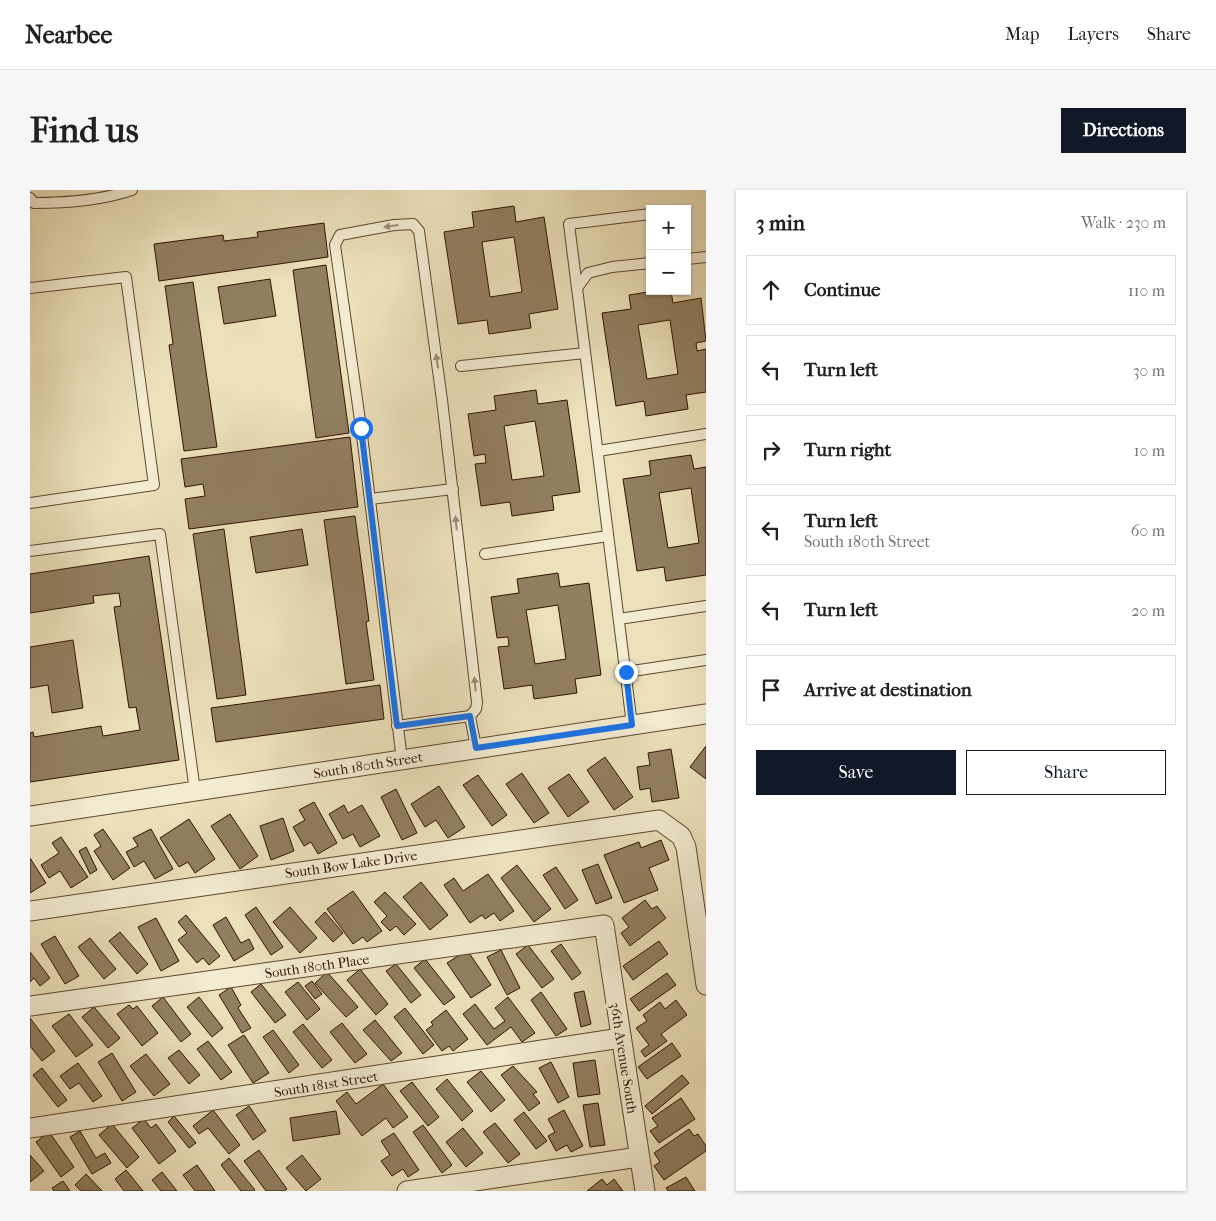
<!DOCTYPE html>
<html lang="en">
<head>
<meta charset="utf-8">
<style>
  :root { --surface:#fff; --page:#f6f6f6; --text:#202124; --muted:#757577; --line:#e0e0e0; --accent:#111827 }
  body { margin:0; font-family:"IM FELL French Canon",serif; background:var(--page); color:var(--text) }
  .controls { position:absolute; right:15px; top:15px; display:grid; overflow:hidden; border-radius:0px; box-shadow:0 1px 4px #0004 }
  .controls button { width:45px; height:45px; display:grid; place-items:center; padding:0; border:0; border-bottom:1px solid var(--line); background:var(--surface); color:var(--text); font:25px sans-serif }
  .stop { position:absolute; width:15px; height:15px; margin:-11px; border:4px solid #1a73e8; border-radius:50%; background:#fff }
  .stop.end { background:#1a73e8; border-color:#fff; box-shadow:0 1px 5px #0008 }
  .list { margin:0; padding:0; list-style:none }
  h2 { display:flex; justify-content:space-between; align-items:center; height:65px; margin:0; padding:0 20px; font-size:21px }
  h2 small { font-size:16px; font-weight:400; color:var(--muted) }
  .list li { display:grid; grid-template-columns:32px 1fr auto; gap:15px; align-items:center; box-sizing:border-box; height:70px; margin:0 10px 10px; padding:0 10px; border:1px solid var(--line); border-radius:0px }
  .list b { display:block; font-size:19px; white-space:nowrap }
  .list p { margin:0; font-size:16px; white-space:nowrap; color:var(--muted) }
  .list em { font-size:16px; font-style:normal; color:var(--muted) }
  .actions { display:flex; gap:10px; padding:15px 20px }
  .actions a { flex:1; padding:11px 0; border:1px solid var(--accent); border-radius:0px; text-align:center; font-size:18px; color:var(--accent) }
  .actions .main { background:var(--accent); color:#fff }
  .icon { flex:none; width:28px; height:28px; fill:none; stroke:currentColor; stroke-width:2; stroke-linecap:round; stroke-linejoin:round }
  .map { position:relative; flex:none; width:676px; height:1001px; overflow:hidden; border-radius:0px }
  header { display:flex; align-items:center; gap:30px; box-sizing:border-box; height:70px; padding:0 25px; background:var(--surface); border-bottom:1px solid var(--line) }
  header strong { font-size:24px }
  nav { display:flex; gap:28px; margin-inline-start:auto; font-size:18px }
  .intro { display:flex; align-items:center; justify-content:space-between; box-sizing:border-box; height:120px; padding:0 30px }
  h1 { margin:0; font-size:35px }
  .button { padding:12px 22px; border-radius:0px; background:var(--accent); color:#fff; font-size:18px; font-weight:700 }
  main { display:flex; gap:30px; padding:0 30px }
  aside { flex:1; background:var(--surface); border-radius:0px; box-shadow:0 1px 4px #0004 }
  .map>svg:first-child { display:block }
  .building { fill:#927e61; stroke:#311300; fill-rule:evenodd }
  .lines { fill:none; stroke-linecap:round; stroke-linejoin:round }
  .service-casing { stroke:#60462f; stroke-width:12 }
  .minor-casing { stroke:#60462f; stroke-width:21 }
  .service { stroke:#f3ecd3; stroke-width:10 }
  .minor { stroke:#f3ecd3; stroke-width:19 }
  .oneway { fill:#9c8a74 }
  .route { stroke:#1a73e8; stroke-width:6 }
  .labels { text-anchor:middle; stroke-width:4.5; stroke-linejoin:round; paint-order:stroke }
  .street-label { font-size:14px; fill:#311300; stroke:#f3ecd3 }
</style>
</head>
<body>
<header>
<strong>Nearbee</strong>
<nav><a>Map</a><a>Layers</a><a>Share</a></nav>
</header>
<div class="intro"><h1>Find us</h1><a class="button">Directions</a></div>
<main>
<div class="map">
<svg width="676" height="1001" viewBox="0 0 676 1001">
  <rect width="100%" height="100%" fill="#ece1bb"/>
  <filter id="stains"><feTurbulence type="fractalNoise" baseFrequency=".004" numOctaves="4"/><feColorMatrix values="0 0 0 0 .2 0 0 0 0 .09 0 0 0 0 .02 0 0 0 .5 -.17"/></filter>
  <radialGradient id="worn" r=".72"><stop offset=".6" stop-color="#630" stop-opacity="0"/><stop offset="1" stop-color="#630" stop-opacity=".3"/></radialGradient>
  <g class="building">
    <path d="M484 16 486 32 514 27 528 119 499 124 501 138 459 144 457 130 428 134 414 42 444 37 442 22ZM484 47 492 102 460 107 452 52Z"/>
    <path d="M294 33 298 67 129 91 124 54 193 45 194 51 228 47 227 42Z"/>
    <path d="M296 75 319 243 286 248 263 80Z"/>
    <path d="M240 89 246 126 194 134 188 97Z"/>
    <path d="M163 92 187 257 154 261 139 155 143 154 135 96Z"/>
    <path d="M624 101H641L643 113 671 108 676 151 666 153 667 161 676 159V202L656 205 658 219 616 226 614 211 586 216 572 123 601 119 599 105ZM640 130 648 184 617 189 608 135Z"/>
    <path d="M506 200 508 214 537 210 550 302 522 306 524 320 482 326 480 312 451 316 445 274 456 273 455 264 444 266 438 224 466 220 464 206ZM505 231 514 286 482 290 474 236Z"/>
    <path d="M320 247 328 317 159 339 155 309 175 306 173 294 155 297 151 269Z"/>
    <path d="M661 265 664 279 676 277V385L636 391 634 377 607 381 593 289 621 285 619 271ZM661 298 669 353 638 358 629 303Z"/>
    <path d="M325 326 339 431 336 432 344 490 316 494 294 330Z"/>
    <path d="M194 339 216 505 187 509 163 344Z"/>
    <path d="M272 339 278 375 226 383 220 347Z"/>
    <path d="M119 366 149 570 0 592V543L3 542 4 547 71 536 73 546 110 540 106 517 99 518 84 417 91 416 89 403 63 406 64 413 0 423V384Z"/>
    <path d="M528 383 530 397 559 393 571 485 545 489 547 503 504 509 502 495 474 499 468 457 479 456 478 447 467 448 461 407 489 403 487 389ZM528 415 536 469 505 474 496 420Z"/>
    <path d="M43 450 53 518 22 523 18 495 0 498V457Z"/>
    <path d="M350 495 354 529 186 552 181 518Z"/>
    <path d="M676 556V589L660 577Z"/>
    <path d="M641 559 649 608 622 612 620 598 610 600 607 577 620 575 618 563Z"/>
    <path d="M575 567 603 607 584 620 557 580Z"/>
    <path d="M492 583 519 623 504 633 476 594Z"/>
    <path d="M539 584 559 612 538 627 518 598Z"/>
    <path d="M448 585 477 625 462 636 433 595Z"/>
    <path d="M409 596 435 637 418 648 406 630 395 637 381 614Z"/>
    <path d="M366 599 387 643 372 650 351 607Z"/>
    <path d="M284 612 307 653 288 664 281 652 274 656 263 637 275 630 269 620Z"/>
    <path d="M314 615 318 623 332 615 350 646 330 657 323 644 313 649 299 624Z"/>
    <path d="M200 624 228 666 210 679 181 636Z"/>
    <path d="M253 628 264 661 241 670 230 636Z"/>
    <path d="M159 629 185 669 165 683 158 672 149 677 130 648Z"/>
    <path d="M73 639 100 678 83 690 64 661 71 656 64 645Z"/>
    <path d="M121 639 143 679 125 689 114 671 104 677 96 662 108 656 103 648Z"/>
    <path d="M31 647 58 687 41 698 30 681 19 688 11 675 29 663 22 653Z"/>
    <path d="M631 650 639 670 619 678 628 700 594 713 574 665 609 652 611 658Z"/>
    <path d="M56 657 67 680 60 684 49 661Z"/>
    <path d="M0 668 16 693 0 703Z"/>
    <path d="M568 674 582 708 566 714 552 680Z"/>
    <path d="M487 675 521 719 504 732 471 688Z"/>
    <path d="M526 677 548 710 535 719 513 685Z"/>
    <path d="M458 684 484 721 470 731 464 723 455 729 452 725 440 733 414 695 424 688 433 701Z"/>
    <path d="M391 692 418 725 400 740 373 707Z"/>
    <path d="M323 701 352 741 337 752 333 747 323 754 297 719Z"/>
    <path d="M355 702 386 734 374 745 366 736 360 741 351 732 357 726 344 712Z"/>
    <path d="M615 710 622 719 627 716 636 728 600 756 591 743 599 737 592 728Z"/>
    <path d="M226 717 253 757 241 765 215 725Z"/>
    <path d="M260 717 287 748 270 763 243 732Z"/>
    <path d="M295 722 313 743 303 752 285 732Z"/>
    <path d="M156 725 190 766 179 775 173 768 167 773 148 750 157 743 148 732Z"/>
    <path d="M196 727 211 753 219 749 224 759 204 771 183 735Z"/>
    <path d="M126 728 149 771 131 781 108 737Z"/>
    <path d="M90 742 118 774 107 784 79 751Z"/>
    <path d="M25 746 49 786 35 794 11 754Z"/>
    <path d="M60 748 86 779 74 789 48 757Z"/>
    <path d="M629 751 638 764 603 790 593 776Z"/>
    <path d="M531 754 551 783 542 790 521 761Z"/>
    <path d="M498 755 524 789 512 798 486 764Z"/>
    <path d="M437 760 461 795 441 808 417 773Z"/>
    <path d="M471 760 490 798 477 805 457 767Z"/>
    <path d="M0 762 20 788 10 796 4 788 0 792Z"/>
    <path d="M395 769 425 807 414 815 384 778Z"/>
    <path d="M366 774 391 805 381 813 356 781Z"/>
    <path d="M330 779 358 814 346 825 317 790Z"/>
    <path d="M297 782 328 817 316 827 285 793Z"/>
    <path d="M637 783 646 795 609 821 600 809Z"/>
    <path d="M282 791 292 804 285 809 275 796Z"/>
    <path d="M268 792 290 819 277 830 255 802Z"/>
    <path d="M231 794 256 825 245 833 221 802Z"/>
    <path d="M201 797 211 815 208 818 221 838 212 843 189 805Z"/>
    <path d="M554 801 561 834 551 837 544 803Z"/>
    <path d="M511 802 537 839 526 846 501 810Z"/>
    <path d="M133 807 161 844 151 852 122 816Z"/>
    <path d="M169 807 193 838 182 847 157 817Z"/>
    <path d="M478 807 505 843 492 852 481 837 457 855 433 824 445 814 464 839 475 831 465 818Z"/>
    <path d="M646 810 657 825 631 844 637 851 615 867 611 861 619 855 606 838 617 831 613 825 630 812 635 819Z"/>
    <path d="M99 815 103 819 107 816 128 843 112 856 87 824Z"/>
    <path d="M64 817 90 848 78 858 52 827Z"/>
    <path d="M375 818 404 855 393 864 364 827Z"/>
    <path d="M416 820 438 849 423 861 419 856 412 861 396 840 403 835 401 832Z"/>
    <path d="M39 824 63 855 46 867 22 836Z"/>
    <path d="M0 828 25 861 12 871 0 856Z"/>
    <path d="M345 830 372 863 361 871 333 840Z"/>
    <path d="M312 833 337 864 325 873 300 842Z"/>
    <path d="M273 834 302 870 292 878 263 842Z"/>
    <path d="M243 840 269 875 259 883 233 847Z"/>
    <path d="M214 845 239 883 223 893 198 855Z"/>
    <path d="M178 851 202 882 191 890 167 859Z"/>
    <path d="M642 853 651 866 617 889 608 877Z"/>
    <path d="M149 860 170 885 159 894 138 868Z"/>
    <path d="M82 863 106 902 92 911 68 872Z"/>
    <path d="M116 864 140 894 124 906 100 876Z"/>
    <path d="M565 870 570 904 548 907 543 873Z"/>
    <path d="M521 872 539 907 528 913 509 878Z"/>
    <path d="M48 873 72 906 63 912 49 893 40 899 30 886Z"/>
    <path d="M483 876 507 902 503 904 510 913 499 921 471 885Z"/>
    <path d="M12 878 37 910 28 917 3 885Z"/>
    <path d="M451 881 475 910 461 922 437 892Z"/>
    <path d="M652 885 659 893 622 924 615 916Z"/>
    <path d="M417 889 443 921 432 931 406 899Z"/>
    <path d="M382 892 409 927 398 936 370 901Z"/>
    <path d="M353 894 378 927 363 938 356 928 332 946 306 911 317 902 326 914Z"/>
    <path d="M651 908 665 929 629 953 620 941 628 936 622 928Z"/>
    <path d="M568 913 575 955 560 957 553 915Z"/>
    <path d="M219 916 236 941 223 950 206 925Z"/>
    <path d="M183 920 210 955 199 964 178 938 169 944 163 936Z"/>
    <path d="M534 920 553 956 541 962 537 955 526 961 518 946 525 942 518 929Z"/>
    <path d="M306 921 310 944 263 951 260 928Z"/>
    <path d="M494 922 517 951 506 959 484 930Z"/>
    <path d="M144 926 166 953 159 958 138 932Z"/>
    <path d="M114 929 121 938 126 934 146 961 129 974 102 938Z"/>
    <path d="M465 933 490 964 478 973 453 942Z"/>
    <path d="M82 934 109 967 97 978 69 945Z"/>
    <path d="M393 935 422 975 412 983 383 942Z"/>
    <path d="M433 938 453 963 436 977 416 952Z"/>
    <path d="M659 939 664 946 668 944 676 956V961L634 990 624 976 630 972 624 963Z"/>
    <path d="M50 941 66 968 75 963 81 973 62 984 40 947Z"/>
    <path d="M19 942 44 977 31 987 6 952Z"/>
    <path d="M364 943 389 980 378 987 373 979 362 986 351 971 360 965 351 951Z"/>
    <path d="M229 960 257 999 254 1001H236L214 971Z"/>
    <path d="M0 965 14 981 0 992Z"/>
    <path d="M272 965 291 989 276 1001 256 978Z"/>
    <path d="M199 968 225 1000 223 1001H211L191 975Z"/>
    <path d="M167 975 185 1001H165L153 985Z"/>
    <path d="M96 980 113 1001H94L85 989Z"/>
    <path d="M132 982 147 1001H131L122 990Z"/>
    <path d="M56 984 72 1001H51L45 995Z"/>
    <path d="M656 987 665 1001H638L636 998Z"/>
    <path d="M572 989 577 995 584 989 593 1001H557Z"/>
    <path d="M33 991 40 1001H24L22 998Z"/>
  </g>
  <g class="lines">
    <g class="service-casing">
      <g id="service">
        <path d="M0 8 4 13C36 13 72 10 102 0"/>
        <path d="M657 69 676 67"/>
        <path d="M0 98 96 87 124 295 0 313"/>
        <path d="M547 98 539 34 620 24"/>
        <path d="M431 176 555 163"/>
        <path d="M568 261 676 244"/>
        <path d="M340 309 423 299"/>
        <path d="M0 361 130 344 165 601"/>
        <path d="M455 364 578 346"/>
        <path d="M589 429 676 416"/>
        <path d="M596 482 676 470"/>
        <path d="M602 535 547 98 558 83 582 77 620 73"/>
        <path d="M367 536 440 526"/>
        <path d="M372 570 331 237 305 55 310 45 364 35 383 34 389 41 412 210 447 512 446 519 440 526 446 558"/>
      </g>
    </g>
    <g class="minor-casing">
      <g id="minor">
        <path d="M0 626 676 524"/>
        <path d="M0 721 629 630 651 646 656 657 676 795"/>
        <path d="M0 816 574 735 615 1001"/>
        <path d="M0 938 591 848"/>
        <path d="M377 1001 609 967"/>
      </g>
    </g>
    <use href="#service" class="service"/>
    <use href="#minor" class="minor"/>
  </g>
  <defs><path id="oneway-solid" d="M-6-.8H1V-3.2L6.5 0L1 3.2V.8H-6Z" transform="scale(1.25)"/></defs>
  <g class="oneway">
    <use href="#oneway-solid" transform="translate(361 36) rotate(172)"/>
    <use href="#oneway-solid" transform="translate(407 171) rotate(-98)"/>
    <use href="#oneway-solid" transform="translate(426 333) rotate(-96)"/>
    <use href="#oneway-solid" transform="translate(445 494) rotate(-96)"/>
  </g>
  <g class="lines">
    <path class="route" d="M331 238 367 536 440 526 446 558 602 535 596 482"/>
  </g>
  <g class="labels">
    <g class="street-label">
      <text transform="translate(338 575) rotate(-9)" y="5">South 180th Street</text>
      <text transform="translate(321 674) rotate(-8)" y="5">South Bow Lake Drive</text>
      <text transform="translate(287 776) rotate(-8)" y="5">South 180th Place</text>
      <text transform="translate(594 868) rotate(81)" y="5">36th Avenue South</text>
      <text transform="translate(296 894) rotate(-9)" y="5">South 181st Street</text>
    </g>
  </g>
  <rect width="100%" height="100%" filter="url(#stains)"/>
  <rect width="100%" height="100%" fill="url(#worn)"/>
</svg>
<div class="controls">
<button>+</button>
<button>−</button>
</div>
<div class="stop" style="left:331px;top:238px"></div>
<div class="stop end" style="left:596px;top:482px"></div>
</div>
<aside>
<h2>3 min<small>Walk · 230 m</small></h2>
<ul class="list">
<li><svg class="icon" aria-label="ahead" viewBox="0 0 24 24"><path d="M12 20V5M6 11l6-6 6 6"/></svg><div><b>Continue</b></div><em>110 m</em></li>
<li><svg class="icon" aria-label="left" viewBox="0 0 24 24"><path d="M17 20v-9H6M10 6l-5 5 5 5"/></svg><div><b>Turn left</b></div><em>30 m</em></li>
<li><svg class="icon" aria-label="right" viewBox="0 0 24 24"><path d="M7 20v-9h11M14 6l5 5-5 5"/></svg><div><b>Turn right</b></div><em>10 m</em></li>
<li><svg class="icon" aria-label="left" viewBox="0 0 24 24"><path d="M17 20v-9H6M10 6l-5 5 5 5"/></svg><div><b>Turn left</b><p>South 180th Street</p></div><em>60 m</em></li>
<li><svg class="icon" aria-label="left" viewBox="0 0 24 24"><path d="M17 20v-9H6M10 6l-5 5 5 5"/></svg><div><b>Turn left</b></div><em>20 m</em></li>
<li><svg class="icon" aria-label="arrive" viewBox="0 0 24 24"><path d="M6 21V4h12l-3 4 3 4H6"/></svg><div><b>Arrive at destination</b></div></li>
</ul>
<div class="actions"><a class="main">Save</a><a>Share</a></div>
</aside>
</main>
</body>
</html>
